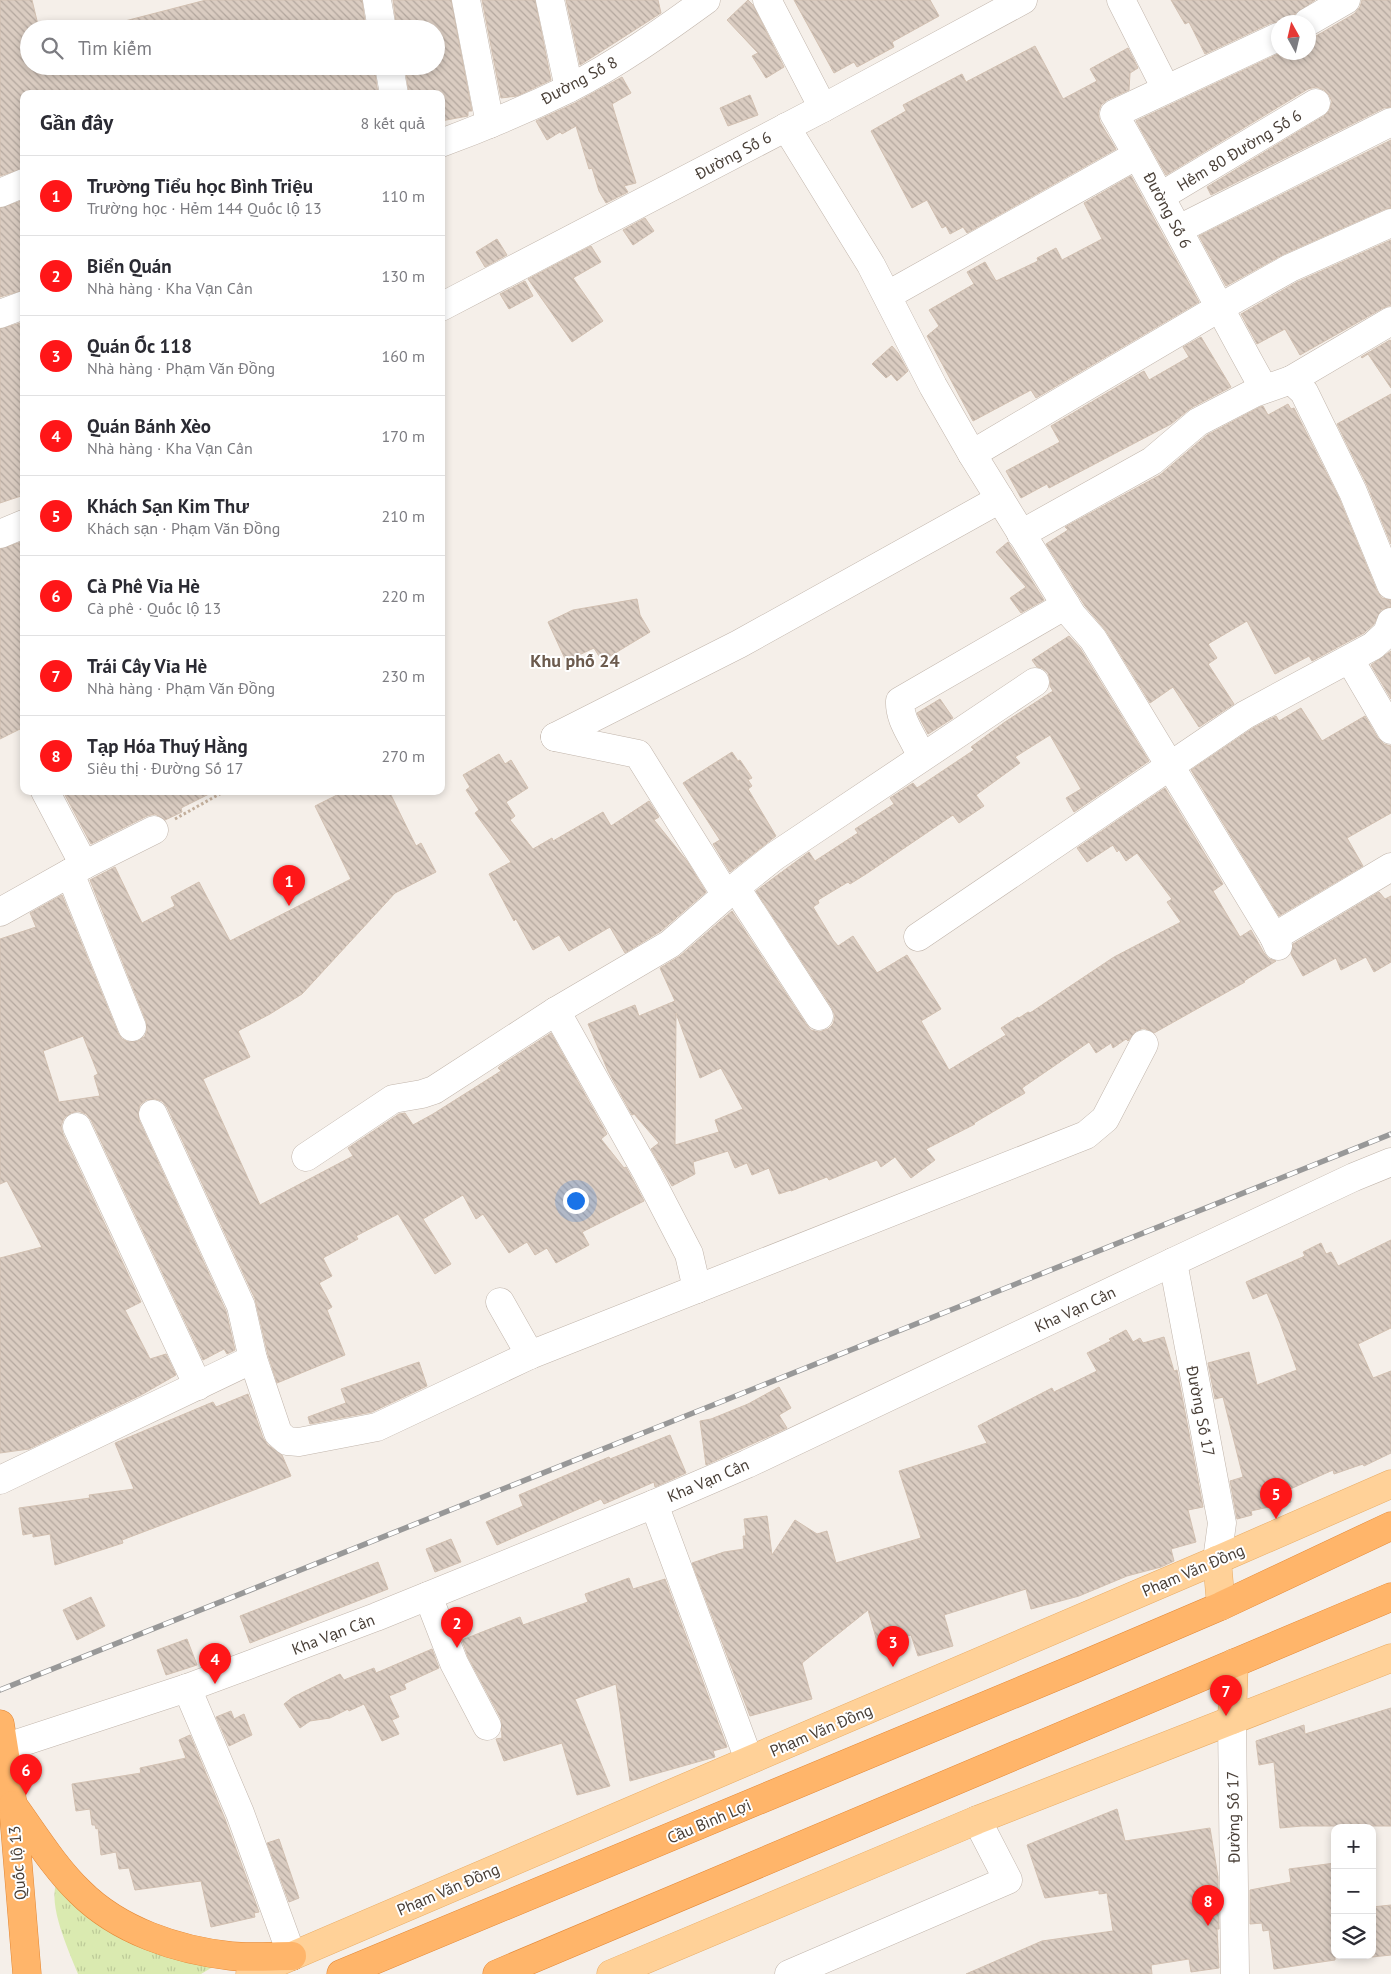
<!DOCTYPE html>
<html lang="vi">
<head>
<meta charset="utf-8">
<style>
  :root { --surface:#fff; --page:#f2f2f3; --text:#2b2b33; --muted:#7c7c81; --line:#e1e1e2; --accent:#ff1618 }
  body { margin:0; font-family:"PT Sans",sans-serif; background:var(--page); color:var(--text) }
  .controls { position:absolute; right:15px; bottom:15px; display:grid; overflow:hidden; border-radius:10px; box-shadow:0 2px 8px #0003 }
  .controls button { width:45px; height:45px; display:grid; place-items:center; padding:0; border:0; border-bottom:1px solid var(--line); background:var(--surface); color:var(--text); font:25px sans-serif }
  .compass { position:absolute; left:1271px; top:15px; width:45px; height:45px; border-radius:50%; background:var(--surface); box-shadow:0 2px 8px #0003; rotate:352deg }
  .you { position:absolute; left:575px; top:1200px; width:18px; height:18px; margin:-12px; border:4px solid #fff; border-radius:50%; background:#1a73e8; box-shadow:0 0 0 8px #1a73e833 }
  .badge { display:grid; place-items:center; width:32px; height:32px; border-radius:50%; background:var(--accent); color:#fff; font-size:16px; font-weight:700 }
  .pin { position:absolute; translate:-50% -41px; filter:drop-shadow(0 1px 2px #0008) }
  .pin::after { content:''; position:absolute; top:26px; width:18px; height:15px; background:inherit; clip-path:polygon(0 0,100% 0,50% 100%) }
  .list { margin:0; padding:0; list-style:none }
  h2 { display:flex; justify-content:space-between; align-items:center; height:65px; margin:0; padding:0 20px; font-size:21px }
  h2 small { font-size:16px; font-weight:400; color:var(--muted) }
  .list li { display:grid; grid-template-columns:32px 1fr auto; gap:15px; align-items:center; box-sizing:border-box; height:80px; padding:0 20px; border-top:1px solid var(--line) }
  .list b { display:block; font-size:19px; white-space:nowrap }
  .list p { margin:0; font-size:16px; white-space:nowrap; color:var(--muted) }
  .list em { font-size:16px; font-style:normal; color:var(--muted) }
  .icon { flex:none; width:28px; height:28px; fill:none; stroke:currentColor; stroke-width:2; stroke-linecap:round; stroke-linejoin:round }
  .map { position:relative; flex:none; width:1391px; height:1974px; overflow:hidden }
  .search { position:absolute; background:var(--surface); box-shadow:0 2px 8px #0003; left:20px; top:20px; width:425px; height:55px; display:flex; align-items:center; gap:12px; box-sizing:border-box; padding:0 18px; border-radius:28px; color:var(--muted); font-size:19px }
  .panel { position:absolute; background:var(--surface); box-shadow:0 2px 8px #0003; left:20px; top:90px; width:425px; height:705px; border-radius:10px }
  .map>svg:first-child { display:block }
  .grass { fill:url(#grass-tufts) }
  .building { fill:url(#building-back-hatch); stroke:#d2c0b1; fill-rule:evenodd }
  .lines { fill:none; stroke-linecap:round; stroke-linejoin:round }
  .minor-casing { stroke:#c1b5ab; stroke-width:29 }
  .major-casing { stroke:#e8ab64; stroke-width:29 }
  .highway-casing { stroke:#e38735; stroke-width:29 }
  .path { stroke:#c3af9c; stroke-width:3; stroke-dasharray:2.5 2.5; stroke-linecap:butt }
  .minor { stroke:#fff; stroke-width:28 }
  .major { stroke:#ffd198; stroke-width:28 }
  .highway { stroke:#ffb56a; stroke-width:28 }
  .rail-casing { stroke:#989898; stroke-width:5.5 }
  .rail { stroke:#fff; stroke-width:4; stroke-dasharray:11; stroke-linecap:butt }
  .labels { text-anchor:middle; stroke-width:4; stroke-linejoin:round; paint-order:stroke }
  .street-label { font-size:16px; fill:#493f37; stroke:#fff }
  .neighbourhood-label { font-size:18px; font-weight:bold; fill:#6c5b4e; stroke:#fff }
</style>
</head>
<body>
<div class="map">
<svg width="1391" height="1974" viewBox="0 0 1391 1974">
  <defs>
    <pattern id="grass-tufts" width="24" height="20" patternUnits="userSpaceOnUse" patternTransform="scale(1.25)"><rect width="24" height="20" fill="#daeab0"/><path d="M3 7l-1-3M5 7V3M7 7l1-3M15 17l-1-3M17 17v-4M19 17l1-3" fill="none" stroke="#bdca98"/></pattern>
    <pattern id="building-back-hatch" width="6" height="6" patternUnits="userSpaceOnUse" patternTransform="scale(1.25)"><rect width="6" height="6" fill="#daccc1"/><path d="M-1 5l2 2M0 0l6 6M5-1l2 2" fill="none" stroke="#b3a79e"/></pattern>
  </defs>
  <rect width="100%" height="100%" fill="#f5efe9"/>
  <path class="grass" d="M57 1881 216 1965 201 1974H78C69 1951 47 1905 57 1881Z"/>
  <g class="building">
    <path d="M0 0H32L39 29H29V66H374L378 94H24V168L0 176Z"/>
    <path d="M206 0H362L366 29H122L121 22Z"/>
    <path d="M393 0H451L472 111H468V116L441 121V94H409L405 66H436V29H397Z"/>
    <path d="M482 0H535L551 80 517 96 501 98Z"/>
    <path d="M566 0H658L661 13 580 65Z"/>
    <path d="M748 0 753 5 784 67 766 78 752 56 758 53 727 20Z"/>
    <path d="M794 0H930L939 16 892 42 894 47 857 67 854 62 834 73Z"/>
    <path d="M1171 0H1315L1295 14 1292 22 1271 23 1205 54 1189 22 1185 24Z"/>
    <path d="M1362 0H1391V107L1384 108 1211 195 1207 187 1324 116 1329 111 1332 102 1329 95 1324 90 1316 87 1308 89 1166 175 1136 121 1282 52H1308V38L1316 36 1354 14 1360 7Z"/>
    <path d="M1035 46 1063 99 1097 81 1090 69 1128 48 1138 68 1130 73 1129 90 1107 100 1101 105 1098 113 1100 122 1116 149 967 233 963 227 950 234 946 226 942 228 927 200 912 208 871 131 906 111 903 105 962 74 966 82Z"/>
    <path d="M622 77 631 93 612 104 636 183 624 186 628 192 606 203 599 191 592 168 589 169 576 126 562 134 560 132 547 140 536 121 575 103Z"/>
    <path d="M750 95 758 115 728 126 720 108Z"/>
    <path d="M1391 140V208L1385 209 1284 254 1226 286 1199 236Z"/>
    <path d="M1131 176 1199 302 1036 398 1031 390 973 421 927 336 939 326 929 310 974 284 967 272 985 262 996 281 1038 261 1037 258 1056 248 1062 260 1102 239 1084 203Z"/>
    <path d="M24 200V290L0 297V208Z"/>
    <path d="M645 218 654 231 633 245 623 230Z"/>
    <path d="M497 239 507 255 485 267 476 252Z"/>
    <path d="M1391 240V305L1383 308 1300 355 1285 329 1257 344 1241 314 1297 282Z"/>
    <path d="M591 246 601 262 573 278 603 321 572 342 528 279Z"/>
    <path d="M525 281 533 296 509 309 500 294Z"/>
    <path d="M24 322V495L0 503V329Z"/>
    <path d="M1201 337 1231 387 1191 408 1171 424 1049 488 1047 484 1021 498 1006 471 1060 442 1051 426 1144 371 1149 380 1189 357 1183 347Z"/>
    <path d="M1390 340 1391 341V388L1368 354 1362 358 1361 357Z"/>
    <path d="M892 346 898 353 908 371 897 381 891 374 886 378 872 364Z"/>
    <path d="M1391 394V544L1367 485 1337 424Z"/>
    <path d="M1288 404 1291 409 1294 408 1339 498 1377 591 1382 598 1391 600V607L1381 610 1374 624 1364 633 1312 661 1309 656 1275 674 1247 621 1208 644 1217 658 1208 664 1234 704 1199 727 1173 687 1150 703 1106 631 1085 606 1046 544 1068 530 1065 527 1160 475 1207 435 1260 407 1263 406 1268 415Z"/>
    <path d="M24 541V727L0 739V549Z"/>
    <path d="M1008 542 1044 600 1021 613 1010 598 1026 587 996 552Z"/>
    <path d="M637 599 640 615 650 632 602 661 594 648 566 661 548 622 573 610Z"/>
    <path d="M1069 636 1080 648 1149 761 1074 812 1066 798 1081 789 1050 735 1015 757 1020 763 976 795 984 806 959 823 953 815 866 874 850 884 848 882 818 900 819 903 813 907 833 940 838 946 853 936 877 973 907 955 941 1009 921 1021 949 1070 1006 1035 1001 1028 1018 1017 1019 1018 1028 1012 1030 1013 1114 957 1181 922 1167 902 1172 899 1137 853 1126 861 1119 850 1117 852 1113 845 1087 862 1077 848 1165 788 1223 884 1213 891 1240 937 1251 930 1264 953 1269 959 1276 961 1244 981 1245 982 1154 1033 1144 1028 1136 1031 1128 1041 1126 1039 1113 1048 1111 1043 1096 1053 1089 1042 1022 1088 1025 1093 974 1123 975 1124 926 1149 935 1160 911 1178 895 1157 881 1167 877 1160 829 1180 827 1177 791 1191V1190L779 1194 769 1168 752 1175 747 1163 735 1168 728 1151 693 1162 695 1174 672 1186 651 1149 659 1143 634 1114 632 1115 608 1071 588 1024 635 1005 639 1016 675 1001 660 968 680 956 732 911 806 1024 811 1030 819 1032 828 1029 833 1024 835 1016 832 1008 756 891 809 852 815 861 858 833 855 829 894 804 890 798 913 783 917 788 974 750 971 747 1005 722 1053 691 1050 686V680L1048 673 1042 668 1037 667 1032 660ZM676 1013 700 1078 721 1068 743 1109 715 1120 719 1132 675 1145Z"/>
    <path d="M1391 651V699L1371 665Z"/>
    <path d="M940 699 953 718 928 734 917 713Z"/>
    <path d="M1301 708 1322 741 1365 716 1378 738 1384 744 1391 746V813L1347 838 1363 866 1279 916 1191 770 1253 728 1276 716 1279 721Z"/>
    <path d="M732 752 738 761 740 760 752 778 748 780 752 786 748 789 776 836 730 872 713 844 720 840 683 783Z"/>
    <path d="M499 754 505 764 511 760 528 788 506 802 515 816 510 820 533 849 552 838 553 841 603 812 611 826 649 801 659 817 654 820 687 861 706 892 661 931 625 953 610 927 569 951 559 935 533 950 516 919 514 921 489 874 511 862 475 813 479 810 466 790 470 787 463 775Z"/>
    <path d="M63 791H215L181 808 182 812 165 820 155 814 147 816 91 844Z"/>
    <path d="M345 791H389L416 846 421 843 436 872 395 893 302 994 270 1014 238 1031 250 1057 203 1079 260 1205 353 1156 348 1148 399 1114 405 1113 413 1125 433 1114 501 1071 498 1068 500 1066 551 1033 607 1134 601 1139 624 1168 626 1167 644 1201 582 1232 589 1245 556 1263 547 1248 535 1255 527 1242 509 1253 483 1214 476 1219 463 1195 423 1219 451 1264 435 1274 398 1214 356 1236 358 1239 323 1258 332 1276 319 1283 332 1307 327 1310 345 1355 277 1383 268 1355 255 1299 167 1107 162 1101 155 1099 146 1100 140 1105 138 1112 139 1120 226 1311 235 1350 227 1354 224 1349 203 1360 91 1120 86 1114 78 1111 71 1113 64 1118 61 1126 63 1134 141 1302 125 1310 150 1359 166 1354 176 1375 141 1395 29 1449 0 1453V1258L42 1247 7 1181 0 1184V939L36 927 30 913 62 895 118 1033 122 1039 129 1042 138 1041 145 1036 147 1030 146 1021 90 880 115 867 142 923 175 906 171 897 199 882 230 941 351 879 315 806ZM83 1036 98 1074 94 1076 100 1096 59 1102 43 1051Z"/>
    <path d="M1379 892 1385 899 1391 896V962L1374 972 1366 957 1341 970 1336 958 1303 976 1291 954 1293 944Z"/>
    <path d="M1391 1240V1328L1358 1344 1373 1378 1391 1371V1453L1364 1466 1363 1464 1334 1474 1333 1470 1288 1490 1291 1502 1251 1511 1252 1515 1237 1519 1230 1481 1243 1477 1223 1397 1215 1399 1208 1363 1249 1352 1257 1385 1297 1370 1280 1323 1267 1293 1253 1299 1246 1282 1305 1256 1303 1252 1321 1243 1326 1254 1331 1252 1338 1266Z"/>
    <path d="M1126 1330 1133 1342 1140 1338 1143 1343 1164 1337 1174 1371 1177 1370 1203 1507 1188 1510 1196 1542 1171 1549 1174 1561 1161 1567 1127 1576 1079 1596 1031 1609 1026 1589 944 1615 953 1646 918 1656 911 1635 878 1645 868 1610 802 1663 812 1699 750 1716 692 1563 724 1552 744 1549 743 1536H746L744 1519 767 1516 772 1555 795 1520 817 1534 827 1531 836 1563 921 1538 899 1471 987 1443 978 1426 1052 1388 1054 1392 1097 1371 1087 1353 1111 1341 1109 1339Z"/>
    <path d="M419 1362 427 1386 372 1412 310 1424 308 1417 346 1403 341 1389Z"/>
    <path d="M779 1387 791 1408 779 1415 787 1428 706 1465 700 1421 711 1419 748 1404Z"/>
    <path d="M248 1394 263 1438 268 1445 282 1455 291 1476 122 1540 123 1543 55 1565 50 1534 33 1537V1533L23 1535 19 1508 90 1498 89 1495 134 1489 115 1443 213 1402 216 1407Z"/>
    <path d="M670 1435 686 1473 655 1487 654 1482 604 1504 601 1499 497 1545 486 1522 523 1506 519 1495 609 1457 610 1459Z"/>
    <path d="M451 1539 461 1562 435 1572 426 1549Z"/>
    <path d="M378 1562 388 1589 250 1643 240 1616Z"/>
    <path d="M629 1578 633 1589 665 1579 727 1747 713 1751 715 1757 630 1781 616 1684 575 1699 610 1786 577 1795 562 1743 504 1761 496 1739 502 1738 501 1719 468 1657 462 1640 520 1617 523 1625 588 1602 585 1594Z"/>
    <path d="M91 1597 105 1626 77 1640 63 1610Z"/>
    <path d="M187 1639 197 1665 166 1675 157 1650Z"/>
    <path d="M432 1649 439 1668 404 1684 406 1689 389 1696 399 1717 392 1720 399 1734 382 1741 364 1704 349 1711 348 1709 330 1718 310 1721 300 1728 284 1704 293 1697 340 1674 344 1680 374 1668 376 1673Z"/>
    <path d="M1391 1708V1826H1302L1280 1828 1274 1762 1259 1765 1256 1741 1304 1725 1305 1734Z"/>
    <path d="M231 1711 234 1719 244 1714 252 1735 229 1746 216 1717Z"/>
    <path d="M190 1735 225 1819 259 1912 254 1913 255 1917 211 1927 201 1881 135 1890 129 1868 119 1869 116 1852 101 1855 98 1828 96 1829 95 1825H92L90 1809 76 1811 72 1784 141 1773 140 1768 186 1758 179 1740Z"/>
    <path d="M1117 1809 1125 1841 1210 1828 1218 1877 1219 1929H1217L1219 1968 1191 1972 1189 1959 1151 1965 1152 1974H966L1042 1941 1113 1931 1107 1893 1099 1894V1890L1045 1898 1027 1845Z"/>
    <path d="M279 1839 299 1898 289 1902 267 1843Z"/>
    <path d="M1335 1863V1960L1274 1969 1269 1930 1263 1931 1262 1923 1250 1924V1890L1291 1882 1289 1869Z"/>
    <path d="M1391 1905V1955L1372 1957V1907Z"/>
  </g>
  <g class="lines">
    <g class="minor-casing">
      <g id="minor">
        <path d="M377 0 382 29"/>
        <path d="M466 0 490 124"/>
        <path d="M550 0 569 88"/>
        <path d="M767 0 823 108"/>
        <path d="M1121 0 1166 89"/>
        <path d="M1308 22 1346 0"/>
        <path d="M389 66 394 94"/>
        <path d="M786 127 871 265 933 386 972 454 1072 615 1093 639 1274 937 1278 946"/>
        <path d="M441 143C484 127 527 109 568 89 617 64 662 32 706 0"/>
        <path d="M0 193 24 183"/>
        <path d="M1161 196 1316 103"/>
        <path d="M1179 229 1391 122"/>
        <path d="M888 295 1137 155"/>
        <path d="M441 307 823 108 1023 0"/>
        <path d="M0 314 24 305"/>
        <path d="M1291 380 1304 392 1353 492 1391 585"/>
        <path d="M1264 389C1213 298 1167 205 1114 114L1278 37"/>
        <path d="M972 454 1219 308 1290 268 1391 223"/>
        <path d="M0 534 24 524"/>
        <path d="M1021 534 1152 461 1198 422 1254 393 1291 380 1391 321"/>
        <path d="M1350 660 1391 730"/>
        <path d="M555 737 739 644 1000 499"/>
        <path d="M555 737 638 754 726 895"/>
        <path d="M921 757C915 738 899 722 900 701L1066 605"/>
        <path d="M45 791 84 865"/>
        <path d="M70 873 132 1027"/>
        <path d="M736 888 819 1016"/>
        <path d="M0 912 84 865 154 830"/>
        <path d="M918 937 1245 715 1373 646 1387 633 1391 622"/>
        <path d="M1274 937 1391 867"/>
        <path d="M556 1011 647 1173 689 1254 697 1289"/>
        <path d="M153 1114 241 1306 253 1359 278 1433 287 1441 299 1442 377 1427 530 1355 1086 1135 1105 1119 1144 1044"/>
        <path d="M77 1127 198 1386"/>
        <path d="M306 1157 393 1099 422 1094 434 1090 556 1011 670 944 726 895 775 856 1035 682"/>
        <path d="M1173 1262 1222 1523 1217 1560"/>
        <path d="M500 1302 530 1355"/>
        <path d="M0 1480 253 1359"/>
        <path d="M654 1504 749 1760"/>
        <path d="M428 1596 454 1663 487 1726"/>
        <path d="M187 1688 240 1813 292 1956"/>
        <path d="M1232 1720 1235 1974"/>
        <path d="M4 1748 187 1688 254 1663 376 1617 654 1504 747 1464 1173 1262 1354 1177 1391 1162"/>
        <path d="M789 1974 1008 1880 977 1820"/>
      </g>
    </g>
    <g class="major-casing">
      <g id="major">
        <path d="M1217 1560 1221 1606"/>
        <path d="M1232 1720 1234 1663"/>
        <path d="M250 1974 1217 1560 1391 1484"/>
        <path d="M611 1974 977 1820 1391 1658"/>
      </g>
    </g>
    <g class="highway-casing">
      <g id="highway">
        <path d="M0 1724 13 1805 27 1974"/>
        <path d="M13 1805C34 1834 54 1867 80 1892 119 1931 177 1950 231 1956 251 1958 272 1956 292 1956"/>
        <path d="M341 1974 1076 1668 1221 1606 1391 1526"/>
        <path d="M497 1974 1391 1597"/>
      </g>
    </g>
    <path class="path" d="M175 819 225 791"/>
    <use href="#minor" class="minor"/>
    <use href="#major" class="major"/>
    <use href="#highway" class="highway"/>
    <g class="rail-casing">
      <path id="rail" d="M0 1690 1391 1134"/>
    </g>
    <use href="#rail" class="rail"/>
  </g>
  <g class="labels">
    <g class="street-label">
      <text transform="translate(579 80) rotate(-28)" y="6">Đường Số 8</text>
      <text transform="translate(1239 150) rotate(-31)" y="6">Hẻm 80 Đường Số 6</text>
      <text transform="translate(733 155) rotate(-28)" y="6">Đường Số 6</text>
      <text transform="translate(1168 210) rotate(62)" y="6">Đường Số 6</text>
      <text transform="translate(1075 1309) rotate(-25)" y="6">Kha Vạn Cân</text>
      <text transform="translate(1201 1411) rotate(79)" y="6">Đường Số 17</text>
      <text transform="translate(708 1480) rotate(-23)" y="6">Kha Vạn Cân</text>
      <text transform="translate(1193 1570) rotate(-23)" y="6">Phạm Văn Đồng</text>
      <text transform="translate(333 1634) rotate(-21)" y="6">Kha Vạn Cân</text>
      <text transform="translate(821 1730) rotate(-23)" y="6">Phạm Văn Đồng</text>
      <text transform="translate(1233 1817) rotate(-91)" y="6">Đường Số 17</text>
      <text transform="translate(709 1821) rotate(-23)" y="6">Cầu Bình Lợi</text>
      <text transform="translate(17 1863) rotate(-95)" y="6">Quốc lộ 13</text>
      <text transform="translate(448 1889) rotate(-23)" y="6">Phạm Văn Đồng</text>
    </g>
    <g class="neighbourhood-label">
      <text x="575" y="667">Khu phố 24</text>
    </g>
  </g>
</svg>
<div class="controls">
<button>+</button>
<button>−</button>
<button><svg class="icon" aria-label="layers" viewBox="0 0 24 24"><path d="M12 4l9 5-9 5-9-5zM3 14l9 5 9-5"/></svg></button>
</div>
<svg class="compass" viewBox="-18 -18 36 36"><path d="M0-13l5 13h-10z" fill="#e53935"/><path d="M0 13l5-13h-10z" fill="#7c7c81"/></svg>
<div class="you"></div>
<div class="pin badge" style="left:289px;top:906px">1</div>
<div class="pin badge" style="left:457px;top:1648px">2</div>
<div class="pin badge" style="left:893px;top:1667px">3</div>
<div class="pin badge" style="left:215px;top:1684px">4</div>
<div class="pin badge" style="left:1276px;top:1519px">5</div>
<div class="pin badge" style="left:26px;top:1795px">6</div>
<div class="pin badge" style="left:1226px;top:1716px">7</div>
<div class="pin badge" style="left:1208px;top:1926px">8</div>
<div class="search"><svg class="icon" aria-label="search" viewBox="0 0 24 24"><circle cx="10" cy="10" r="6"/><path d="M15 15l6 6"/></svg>Tìm kiếm</div>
<section class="panel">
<h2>Gần đây<small>8 kết quả</small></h2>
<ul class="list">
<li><span class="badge">1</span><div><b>Trường Tiểu học Bình Triệu</b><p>Trường học · Hẻm 144 Quốc lộ 13</p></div><em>110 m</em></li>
<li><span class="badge">2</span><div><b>Biển Quán</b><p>Nhà hàng · Kha Vạn Cân</p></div><em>130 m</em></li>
<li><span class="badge">3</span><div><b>Quán Ốc 118</b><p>Nhà hàng · Phạm Văn Đồng</p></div><em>160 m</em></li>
<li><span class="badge">4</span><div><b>Quán Bánh Xèo</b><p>Nhà hàng · Kha Vạn Cân</p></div><em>170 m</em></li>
<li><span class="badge">5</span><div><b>Khách Sạn Kim Thư</b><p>Khách sạn · Phạm Văn Đồng</p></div><em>210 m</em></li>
<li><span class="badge">6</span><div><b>Cà Phê Vỉa Hè</b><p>Cà phê · Quốc lộ 13</p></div><em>220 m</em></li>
<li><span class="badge">7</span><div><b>Trái Cây Vỉa Hè</b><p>Nhà hàng · Phạm Văn Đồng</p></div><em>230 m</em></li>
<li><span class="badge">8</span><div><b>Tạp Hóa Thuý Hằng</b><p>Siêu thị · Đường Số 17</p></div><em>270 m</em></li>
</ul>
</section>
</div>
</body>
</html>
